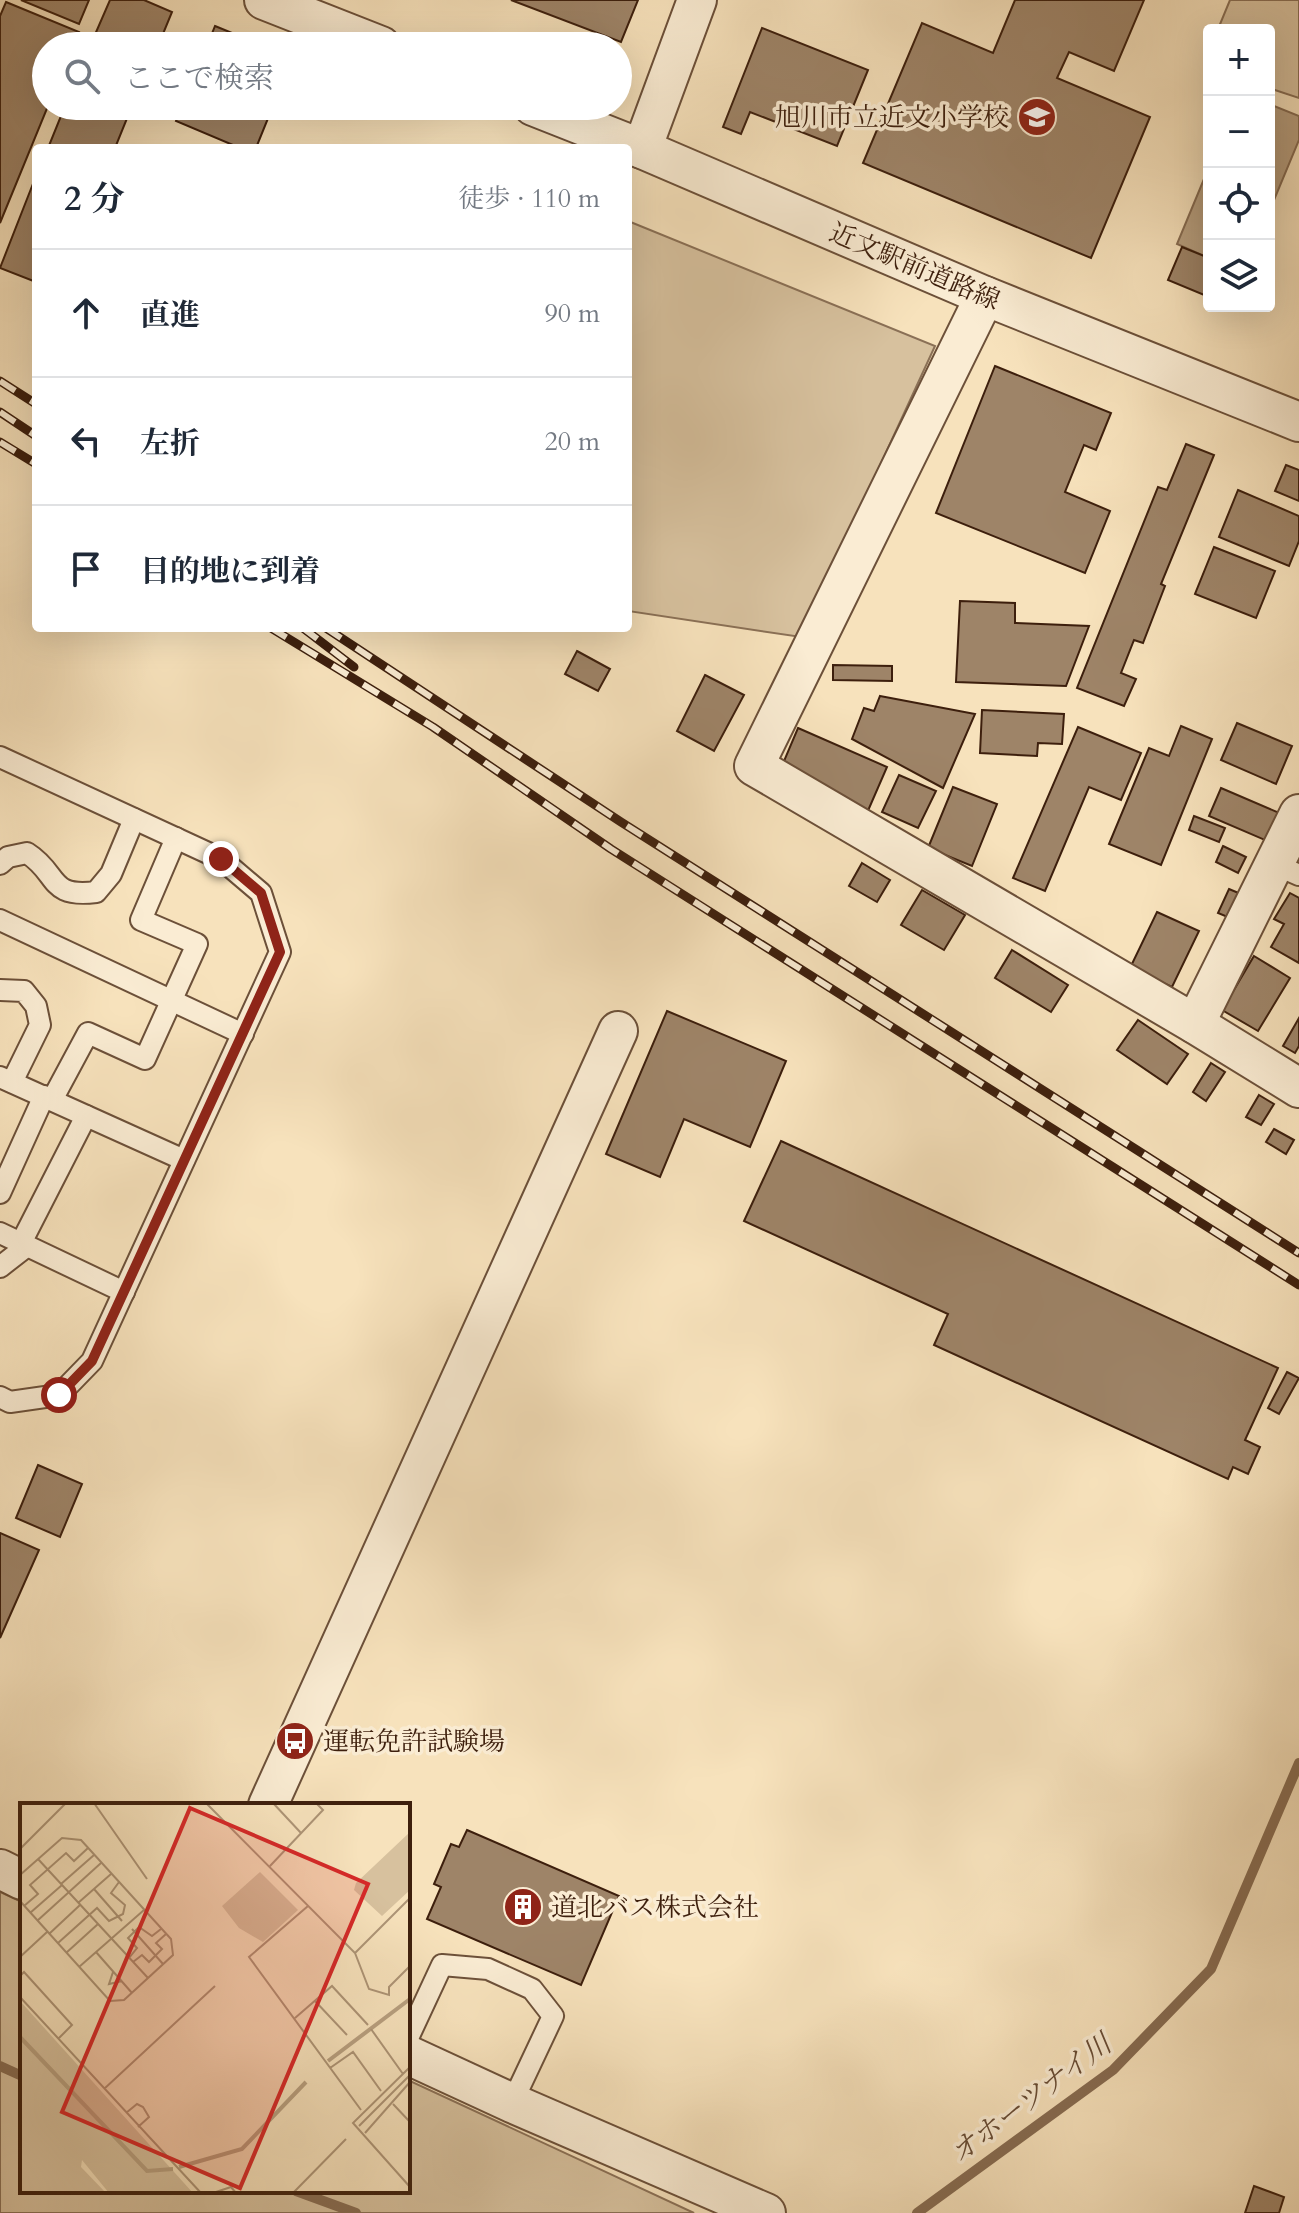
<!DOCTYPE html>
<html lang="ja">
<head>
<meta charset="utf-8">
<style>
  :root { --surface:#fff; --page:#f6f6f7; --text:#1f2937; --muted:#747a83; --line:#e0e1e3 }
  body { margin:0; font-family:Cardo,"Noto Serif JP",serif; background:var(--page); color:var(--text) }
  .controls { position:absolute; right:24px; top:24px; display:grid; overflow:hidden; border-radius:8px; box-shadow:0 8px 32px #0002 }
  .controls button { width:72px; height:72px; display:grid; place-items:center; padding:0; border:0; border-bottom:2px solid var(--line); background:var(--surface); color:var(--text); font:40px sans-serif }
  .stop { position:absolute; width:24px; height:24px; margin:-18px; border:6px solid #8f2418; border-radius:50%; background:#fff }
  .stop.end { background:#8f2418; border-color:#fff; box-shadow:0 2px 8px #0008 }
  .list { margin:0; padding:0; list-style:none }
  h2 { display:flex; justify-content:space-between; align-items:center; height:104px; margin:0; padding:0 32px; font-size:34px }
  h2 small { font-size:26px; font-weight:400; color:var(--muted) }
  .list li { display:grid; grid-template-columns:52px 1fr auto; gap:24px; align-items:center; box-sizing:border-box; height:128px; padding:0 32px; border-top:2px solid var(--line) }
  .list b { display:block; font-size:30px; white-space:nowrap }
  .list em { font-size:26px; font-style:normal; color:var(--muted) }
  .icon { flex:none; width:44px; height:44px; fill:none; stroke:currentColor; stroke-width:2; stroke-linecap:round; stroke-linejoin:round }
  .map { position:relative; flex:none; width:1299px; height:2213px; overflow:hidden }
  .search { position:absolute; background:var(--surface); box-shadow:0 8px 32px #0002; left:32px; top:32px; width:600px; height:88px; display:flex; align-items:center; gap:20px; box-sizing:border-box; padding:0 28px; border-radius:44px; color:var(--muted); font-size:30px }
  .panel { position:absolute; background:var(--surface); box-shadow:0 8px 32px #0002; left:32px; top:144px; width:600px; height:488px; border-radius:8px }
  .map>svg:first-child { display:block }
  .green { fill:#d7c19e; stroke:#8a7056; stroke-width:2 }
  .water { fill:#b8a080; stroke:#876c52; stroke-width:2 }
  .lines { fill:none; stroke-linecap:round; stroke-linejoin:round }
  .stream { stroke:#876c52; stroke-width:10 }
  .building { fill:#9e8468; stroke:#3d1f0d; stroke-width:2 }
  .service-casing { stroke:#6c5039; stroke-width:24 }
  .minor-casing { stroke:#6c5039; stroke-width:42 }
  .service { stroke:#faecd3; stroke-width:20 }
  .minor { stroke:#faecd3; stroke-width:38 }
  .rail-casing { stroke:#3d1f0d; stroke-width:9 }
  .rail { stroke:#faecd3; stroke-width:6; stroke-dasharray:18; stroke-linecap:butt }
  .route { stroke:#8f2418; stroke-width:10 }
  .labels { text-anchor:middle; stroke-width:7; stroke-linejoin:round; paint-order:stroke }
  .poi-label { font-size:26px; fill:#3d1f0d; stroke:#faecd3; text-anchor:start }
  .street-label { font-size:26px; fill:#3d1f0d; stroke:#faecd3 }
  .water-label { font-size:28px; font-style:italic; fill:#684c35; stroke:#faecd3 }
  .inset-river { fill:none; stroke:#b8a080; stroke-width:4 }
  .inset-road { fill:none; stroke:#ad9476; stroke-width:2 }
  .view { fill:#d62828; fill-opacity:0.15; stroke:#d62828; stroke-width:4 }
  .inset-edge { fill:none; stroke:#3d1f0d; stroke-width:4 }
</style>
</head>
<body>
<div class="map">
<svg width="1299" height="2213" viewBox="0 0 1299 2213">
  <rect width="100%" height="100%" fill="#f7e2bc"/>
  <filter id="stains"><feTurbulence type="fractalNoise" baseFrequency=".0025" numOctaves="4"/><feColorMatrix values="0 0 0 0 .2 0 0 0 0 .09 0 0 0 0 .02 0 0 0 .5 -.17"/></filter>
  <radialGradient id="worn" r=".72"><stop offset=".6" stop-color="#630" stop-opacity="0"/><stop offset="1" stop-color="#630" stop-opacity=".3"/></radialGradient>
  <g class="green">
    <path d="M1230 0H1299V98L1269 88V30L1218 29Z"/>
    <path d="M628 221 935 346 801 637 628 611Z"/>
    <path d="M0 1892 22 1902V2191H408V2080L694 2213H0Z"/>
  </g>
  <g class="water">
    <path d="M1269 104 1299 116V140L1269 212Z"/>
    <path d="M1209 167V258L1177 244Z"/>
  </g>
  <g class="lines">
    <g class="stream">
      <path d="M0 2066 22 2076"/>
      <path d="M296 2191 356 2213"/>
      <path d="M917 2213 1113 2070 1211 1969 1299 1763"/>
    </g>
  </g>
  <g class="building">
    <path d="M21 0H89L79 24Z"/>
    <path d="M110 0H144L172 12 158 46H90Z"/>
    <path d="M511 0H638L621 42Z"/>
    <path d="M1015 0H1144L1114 71 1069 52 1057 78 1150 117 1091 258 863 163 922 23 993 53Z"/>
    <path d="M6 2 79 32 73 46H46V106H48L0 223V16Z"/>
    <path d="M215 26 264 46H207Z"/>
    <path d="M762 28 868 70 837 146 750 112 741 134 723 127Z"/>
    <path d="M65 106H132L115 148H48Z"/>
    <path d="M182 106H273L256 148H240L176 121Z"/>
    <path d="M36 176V282L0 268Z"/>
    <path d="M1182 247 1209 258V297L1168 280Z"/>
    <path d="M995 366 1111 413 1096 450 1084 445 1065 492 1110 511 1085 573 936 513Z"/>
    <path d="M1186 444 1214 455 1161 584 1165 586 1143 643 1134 640 1121 673 1136 679 1124 706 1077 688 1158 487 1167 490Z"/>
    <path d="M1286 465 1299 470V501L1275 491Z"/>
    <path d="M1238 490 1299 516V541L1289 566 1219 537Z"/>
    <path d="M1214 547 1275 571 1256 618 1195 594Z"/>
    <path d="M960 601 1015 603V623L1089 626 1066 686 956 682Z"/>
    <path d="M577 651 610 669 598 691 565 674Z"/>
    <path d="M833 665 892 666V681L833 680Z"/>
    <path d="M705 675 744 695 714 751 677 731Z"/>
    <path d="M880 696 975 714 943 788 852 739 864 708 874 711Z"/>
    <path d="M982 710 1064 714 1062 744 1038 743 1037 756 980 753Z"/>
    <path d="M1237 723 1292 746 1276 784 1221 760Z"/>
    <path d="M1181 726 1212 739 1161 865 1109 844 1149 748 1169 756Z"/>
    <path d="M1078 727 1141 753 1121 800 1089 787 1045 891 1013 878Z"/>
    <path d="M798 728 887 767 867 813 784 761Z"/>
    <path d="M899 775 936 791 918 828 882 812Z"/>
    <path d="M953 787 997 804 972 866 928 848Z"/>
    <path d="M1221 788 1284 815 1272 843 1209 816Z"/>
    <path d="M1194 816 1225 828 1219 842 1189 830Z"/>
    <path d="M1223 846 1246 857 1238 873 1216 862Z"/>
    <path d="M862 863 890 880 877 902 849 886Z"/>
    <path d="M1229 889 1241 894 1230 918 1218 913Z"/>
    <path d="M922 890 965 915 944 950 901 925Z"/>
    <path d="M1290 893 1299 898V963L1271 947 1284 924 1274 919Z"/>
    <path d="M1157 912 1199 931 1172 987 1130 968Z"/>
    <path d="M1012 950 1068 985 1051 1012 995 978Z"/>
    <path d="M1254 956 1290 978 1258 1031 1222 1010Z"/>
    <path d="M667 1011 786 1061 750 1147 684 1119 660 1177 606 1154Z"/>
    <path d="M1299 1018V1046L1295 1053 1283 1046Z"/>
    <path d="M1138 1020 1188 1054 1167 1084 1117 1050Z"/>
    <path d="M1211 1063 1225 1072 1206 1101 1193 1092Z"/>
    <path d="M1259 1095 1274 1104 1261 1125 1246 1117Z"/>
    <path d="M1274 1129 1294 1140 1286 1154 1266 1142Z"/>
    <path d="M781 1141 1278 1368 1245 1440 1260 1447 1248 1474 1233 1467 1228 1479 934 1345 948 1314 744 1221Z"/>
    <path d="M1287 1372 1299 1378 1279 1414 1268 1408Z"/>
    <path d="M38 1465 82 1484 60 1537 16 1518Z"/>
    <path d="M0 1533 39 1550 0 1638Z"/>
    <path d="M467 1830 619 1896 581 1985 427 1919 441 1887 434 1884 451 1844 459 1847Z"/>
    <path d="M1254 2186 1284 2197 1279 2213H1245Z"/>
  </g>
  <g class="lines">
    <g class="service-casing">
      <g id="service">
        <path d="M0 757 221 859 261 893 280 952 92 1361 59 1395 10 1402 0 1397"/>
        <path d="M0 864 8 857 27 853C60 874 47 898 96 892L111 874 134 819"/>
        <path d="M1274 864 1299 875"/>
        <path d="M0 920 243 1034"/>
        <path d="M0 990 24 991 36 1006 40 1025 12 1082"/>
        <path d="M0 1077 184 1160"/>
        <path d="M52 1100 88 1033 145 1059 197 944 141 920 176 838"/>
        <path d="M0 1193 44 1096"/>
        <path d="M0 1233 124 1292"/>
        <path d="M21 1243 86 1116"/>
        <path d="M0 1267 27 1246"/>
        <path d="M408 2038 442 1965 488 1969 532 1989 553 2016 512 2103"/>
      </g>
    </g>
    <g class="minor-casing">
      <g id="minor">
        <path d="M264 0 381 46"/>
        <path d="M533 106 642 149 985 296 1299 422"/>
        <path d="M642 149 697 0"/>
        <path d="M985 296 754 766 1195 1024 1299 1088"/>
        <path d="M1195 1024 1299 814"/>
        <path d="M268 1805 618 1031"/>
        <path d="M0 1869 22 1880"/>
        <path d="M408 2055 512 2103 766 2213"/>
      </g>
    </g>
    <use href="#service" class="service"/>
    <use href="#minor" class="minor"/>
    <g class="rail-casing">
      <g id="rail">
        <path d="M0 381 36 404"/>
        <path d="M0 412 36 436"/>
        <path d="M0 442 36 464"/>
        <path d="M271 628 433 727 611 849 1299 1285"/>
        <path d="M303 628 354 667"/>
        <path d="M326 628 621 822 1299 1253"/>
      </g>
    </g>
    <use href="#rail" class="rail"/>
  </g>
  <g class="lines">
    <path class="route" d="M59 1395 92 1361 280 952 261 893 221 859"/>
  </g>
  <defs>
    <g id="school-disc" transform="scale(2)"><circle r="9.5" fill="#8f2418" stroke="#faecd3"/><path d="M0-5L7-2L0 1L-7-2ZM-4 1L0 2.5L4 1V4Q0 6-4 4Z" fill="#fff"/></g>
    <g id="bus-disc" transform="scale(2)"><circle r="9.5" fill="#8f2418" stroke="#faecd3"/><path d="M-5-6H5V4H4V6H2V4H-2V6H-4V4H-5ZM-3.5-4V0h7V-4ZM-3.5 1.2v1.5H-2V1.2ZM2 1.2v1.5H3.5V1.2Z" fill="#fff"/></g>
    <g id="building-disc" transform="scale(2)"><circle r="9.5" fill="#8f2418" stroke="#faecd3"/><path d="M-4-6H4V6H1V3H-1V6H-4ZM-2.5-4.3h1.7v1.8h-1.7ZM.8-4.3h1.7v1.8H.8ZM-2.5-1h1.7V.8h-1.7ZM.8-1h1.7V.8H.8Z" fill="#fff"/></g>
  </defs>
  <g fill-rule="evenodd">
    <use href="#school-disc" x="1037" y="117"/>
    <use href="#bus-disc" x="295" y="1741"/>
    <use href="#building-disc" x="523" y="1907"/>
  </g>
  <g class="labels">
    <g class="poi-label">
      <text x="1009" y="126" text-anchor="end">旭川市立近文小学校</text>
      <text x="323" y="1750">運転免許試験場</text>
      <text x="551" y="1916">道北バス株式会社</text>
    </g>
    <g class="street-label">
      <text transform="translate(915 266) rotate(23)" y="9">近文駅前道路線</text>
    </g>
    <g class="water-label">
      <text transform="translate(1030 2098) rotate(-37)" y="10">オホーツナイ川</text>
    </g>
  </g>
  <g transform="translate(20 1803)">
    <rect width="390" height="390" fill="#f7e2bc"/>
    <path d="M390 29V87L362 113 334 87 336 80ZM240 69 278 107 243 139 219 125 202 103ZM0 198 173 390H89L62 357 61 364 86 390H0Z" fill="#d7c19e"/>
    <path class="inset-river" d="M0 234 127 368 153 366M308 258 390 196M159 364 222 346 286 279"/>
    <path class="inset-road" d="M74 0 127 76M186 0 335 150 349 186 369 192V184L390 163M253 0 281 30M0 46 46 0M18 56 128 175M250 63 303 7 296 0M0 72 42 35 61 37 151 136 153 152 104 197 90 198 0 98M41 81 74 52M74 86 102 118M58 100 91 71M4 103 18 91 10 82 46 50 54 58 68 45M288 103 229 154 341 307M10 110 42 82M17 118 81 60M112 126 143 161M29 131 60 102M38 140 77 105 89 118 103 111 105 102 91 90 99 79M76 149 112 190M46 150 78 121M335 150 390 95M0 154 27 129M109 155 117 145 108 135 119 124 132 133 141 126M113 159 122 152 129 159 142 146 136 140 146 131M59 164 124 107M93 169 89 181 102 178M0 173 4 169 52 222 38 236M0 194 181 390M295 198 327 232M275 215 312 183 348 222M351 226 383 271M390 264 333 320 390 384M310 265 333 249 361 288M84 286 195 183M373 301 390 319M106 310 117 301 123 304 129 314 118 324M339 323 390 272M345 330 390 279M193 390 211 384 216 390M273 390 326 336"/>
    <path class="view" d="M170 5 348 81 220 385 42 309Z"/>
    <rect width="390" height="390" class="inset-edge"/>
  </g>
  <rect width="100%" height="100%" filter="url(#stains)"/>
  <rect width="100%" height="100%" fill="url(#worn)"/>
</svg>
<div class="controls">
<button>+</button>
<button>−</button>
<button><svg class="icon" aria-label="locate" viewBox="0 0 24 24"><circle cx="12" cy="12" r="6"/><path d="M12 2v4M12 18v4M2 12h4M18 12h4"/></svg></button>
<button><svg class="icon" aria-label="layers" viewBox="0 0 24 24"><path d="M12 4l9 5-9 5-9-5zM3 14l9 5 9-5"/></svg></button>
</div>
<div class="stop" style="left:59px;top:1395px"></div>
<div class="stop end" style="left:221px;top:859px"></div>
<div class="search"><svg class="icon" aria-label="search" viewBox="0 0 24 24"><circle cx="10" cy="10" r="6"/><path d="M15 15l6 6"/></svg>ここで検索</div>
<section class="panel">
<h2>2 分<small>徒歩 · 110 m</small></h2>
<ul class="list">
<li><svg class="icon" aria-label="ahead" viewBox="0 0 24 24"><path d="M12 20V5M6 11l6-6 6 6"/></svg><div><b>直進</b></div><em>90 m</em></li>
<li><svg class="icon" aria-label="left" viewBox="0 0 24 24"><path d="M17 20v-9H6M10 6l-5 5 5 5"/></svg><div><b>左折</b></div><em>20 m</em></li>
<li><svg class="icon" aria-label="arrive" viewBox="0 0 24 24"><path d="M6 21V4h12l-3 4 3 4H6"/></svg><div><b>目的地に到着</b></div></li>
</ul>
</section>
</div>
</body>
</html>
